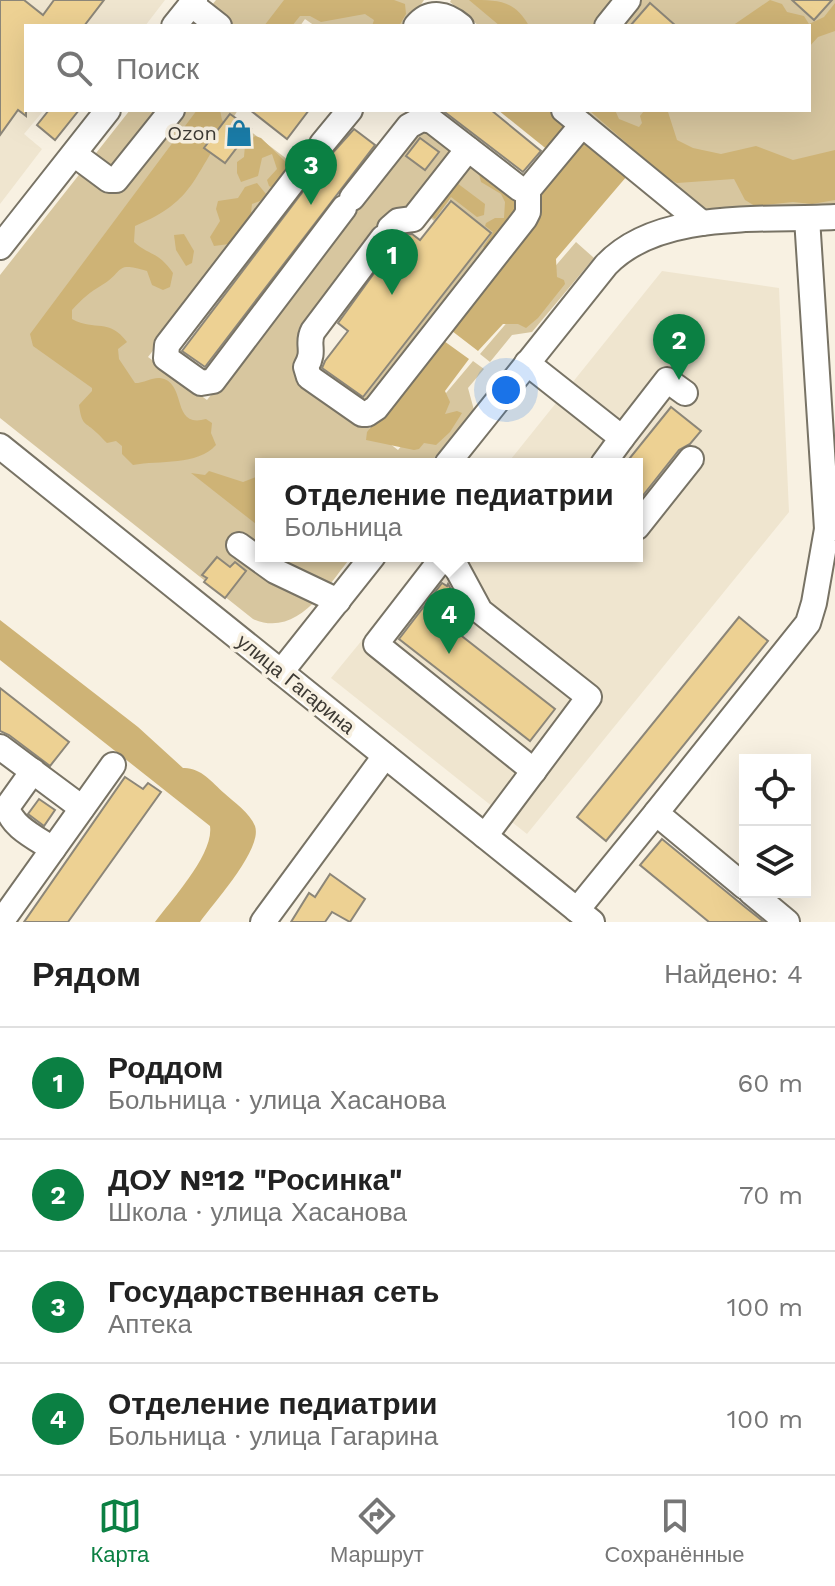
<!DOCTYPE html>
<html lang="ru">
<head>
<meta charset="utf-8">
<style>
  :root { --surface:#fff; --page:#f6f6f6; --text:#222; --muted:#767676; --line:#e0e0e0; --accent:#0b8043 }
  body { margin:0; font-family:"Work Sans",sans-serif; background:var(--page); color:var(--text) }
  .controls { position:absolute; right:24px; bottom:24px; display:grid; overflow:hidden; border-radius:0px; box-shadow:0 8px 32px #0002 }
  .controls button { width:72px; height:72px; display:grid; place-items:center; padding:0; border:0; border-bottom:2px solid var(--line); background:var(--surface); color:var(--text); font:40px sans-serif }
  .you { position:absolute; left:506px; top:390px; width:28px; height:28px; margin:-20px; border:6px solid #fff; border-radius:50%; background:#1a73e8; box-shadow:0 0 0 12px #1a73e833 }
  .badge { display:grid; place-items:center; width:52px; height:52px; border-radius:50%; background:var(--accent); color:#fff; font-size:26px; font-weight:700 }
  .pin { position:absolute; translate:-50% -66px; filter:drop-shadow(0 2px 4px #0008) }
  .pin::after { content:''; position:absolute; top:42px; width:28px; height:24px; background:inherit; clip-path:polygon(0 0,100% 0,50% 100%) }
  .popup { position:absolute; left:255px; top:458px; width:388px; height:104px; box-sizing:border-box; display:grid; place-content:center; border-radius:0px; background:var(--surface); filter:drop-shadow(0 2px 6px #0005); font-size:26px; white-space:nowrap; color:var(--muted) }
  .popup b { font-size:30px; color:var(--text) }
  .popup::after { content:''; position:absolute; left:50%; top:100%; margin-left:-16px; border:16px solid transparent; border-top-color:var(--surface) }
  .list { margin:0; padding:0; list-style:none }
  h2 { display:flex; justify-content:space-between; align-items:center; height:104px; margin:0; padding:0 32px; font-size:34px }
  h2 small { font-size:26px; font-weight:400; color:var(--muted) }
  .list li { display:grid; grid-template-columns:52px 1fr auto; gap:24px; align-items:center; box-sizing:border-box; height:112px; padding:0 32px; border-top:2px solid var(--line) }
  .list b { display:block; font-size:30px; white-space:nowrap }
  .list p { margin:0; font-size:26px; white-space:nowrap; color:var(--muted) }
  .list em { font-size:26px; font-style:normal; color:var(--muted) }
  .icon { flex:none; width:44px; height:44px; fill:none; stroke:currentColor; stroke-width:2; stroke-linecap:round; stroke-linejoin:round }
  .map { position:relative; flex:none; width:835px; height:922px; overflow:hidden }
  .search { position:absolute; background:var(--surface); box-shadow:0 8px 32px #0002; left:24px; right:24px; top:24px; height:88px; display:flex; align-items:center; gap:20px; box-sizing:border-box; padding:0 28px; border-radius:0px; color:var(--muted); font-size:30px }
  .sheet { height:552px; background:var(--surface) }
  nav { display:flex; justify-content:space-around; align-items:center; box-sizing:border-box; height:112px; border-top:2px solid var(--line); background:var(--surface); font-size:22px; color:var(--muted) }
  nav a { display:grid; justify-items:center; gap:4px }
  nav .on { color:var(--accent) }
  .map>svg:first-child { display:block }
  .built { fill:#efe5cf }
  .green { fill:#d7c69f }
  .forest { fill:#ceb376 }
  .building { fill:#edd193; stroke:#8c8678; stroke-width:2 }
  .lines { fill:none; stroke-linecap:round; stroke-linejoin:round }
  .minor-casing { stroke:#787365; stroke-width:28 }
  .minor { stroke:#fff; stroke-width:24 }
  .labels { text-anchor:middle; stroke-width:7; stroke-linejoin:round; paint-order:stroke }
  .poi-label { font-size:20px; fill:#3d3a34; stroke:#f8f1e2; text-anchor:end }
  .street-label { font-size:20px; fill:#3d3a34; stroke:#f8f1e2 }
</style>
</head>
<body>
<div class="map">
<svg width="835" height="922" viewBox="0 0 835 922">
  <rect width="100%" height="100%" fill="#f8f1e2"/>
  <g class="built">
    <path d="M0 0H165L145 26H26V110H44L24 134 42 149 0 204Z"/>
    <path d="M662 271 779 288 789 512 527 834 331 678 431 556H637V464H507Z"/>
  </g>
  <g class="green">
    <path d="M216 0H424L407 26H315L305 19 300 26H195Z"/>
    <path d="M451 0H622L600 26H479L450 2Z"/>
    <path d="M638 0H835V206L713 210 700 207 584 110H809V26H616Z"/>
    <path d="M130 110H238L233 118 296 166 148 357 207 400 411 136 424 128 454 152 295 371 398 450 473 361 484 369 468 388 474 410 429 464H261V556H352C328 585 298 639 253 619L0 418V275Z"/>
    <path d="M475 164 521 209 363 409 360 401 492 233 450 200 434 221 423 211 458 168Z"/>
    <path d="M576 242 594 258 532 332 512 335 490 362 480 354Z"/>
  </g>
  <g class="forest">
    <path d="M284 0H394L405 4 406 14 399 26H372L374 20 365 14 321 22 310 16H300L292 26H264Z"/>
    <path d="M469 0C499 0 514 0 529 26H500Z"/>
    <path d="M770 0 782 4 787 12 804 16 809 24 824 17 835 3V31L818 37 809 47V26H732Z"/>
    <path d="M197 110H220L222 120 229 127C192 174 198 200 135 226L134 242C150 256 159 252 173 273L170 287 163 290 152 285 147 271C114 261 125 271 102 285 90 292 82 299 72 310V319C96 332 108 317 127 342L118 349 119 359 135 383C144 383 153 377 160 378 188 382 170 429 206 419L212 423 211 433 216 445C197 466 160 460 133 465L122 454V446L116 441 107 443C103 440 101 436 97 433 85 421 82 427 79 405L92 391V388L33 346 30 334Z"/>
    <path d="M498 110H549L563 122 565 129 549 151Z"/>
    <path d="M589 110H615L619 119 639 127 642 123 640 116 644 111 668 112 677 140 693 148 721 154 756 146 793 160 835 150V200L812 204 793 202 755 206 745 200 734 179 677 183 665 177Z"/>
    <path d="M255 136 261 138 290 166 273 188 269 186 267 180 277 169 272 154 262 158 258 176 241 182 237 173V162L244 157 245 145Z"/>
    <path d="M578 136 627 176 556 259 557 277 564 280 565 284 538 318 526 328 518 324H503L478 351 452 331 533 193Z"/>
    <path d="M478 170 515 195 520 209 486 249 483 247 493 232 485 226 486 223 495 218H504L505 202 501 194 481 182Z"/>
    <path d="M453 180 485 204 484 215 477 217 451 197 435 219 425 212Z"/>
    <path d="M257 183 266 194 260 201 252 204 251 213 229 244 214 246 210 237 220 221 216 209 218 201 238 198 245 187Z"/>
    <path d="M184 234 194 251 192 263 186 266 176 250 174 235Z"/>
    <path d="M444 341 469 359 445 391 450 402 445 414 457 411 462 413 450 432 436 445 424 443 419 449 414 450 366 440 367 432 440 342Z"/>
    <path d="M209 471 243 482 261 475V528L191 473 205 475Z"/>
    <path d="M0 620 138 727 183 768C200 767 212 782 224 793 234 802 250 813 255 826 263 849 214 902 200 922H155C172 899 214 854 210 826L0 660Z"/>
  </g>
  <g class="building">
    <path d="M0 0H24L43 15 54 0H104L84 26H26V116L18 110 0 135Z"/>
    <path d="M792 0H832L814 20Z"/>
    <path d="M650 3 676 26H630Z"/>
    <path d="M49 110H79L55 140 37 125Z"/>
    <path d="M250 110H309L287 139Z"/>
    <path d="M442 110H491L541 151 523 172Z"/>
    <path d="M230 114 251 129 225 163 204 148Z"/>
    <path d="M354 129 375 145 205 367 182 351 329 157Z"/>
    <path d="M420 138 439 152 425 170 406 156Z"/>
    <path d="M451 201 491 233 363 397 322 368 325 361 348 331 338 323 398 240 404 235 412 234 420 240Z"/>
    <path d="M671 407 701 431 690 444 679 450 637 503V464H625Z"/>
    <path d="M217 557 230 567 235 562 246 571 225 598 204 582 207 578 202 575Z"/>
    <path d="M442 583 447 586 448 584 462 609 449 626 555 709 530 741 399 639Z"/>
    <path d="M739 617 768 641 606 841 577 817Z"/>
    <path d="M0 688 69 742 50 766 9 735 0 731Z"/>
    <path d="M125 777 143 789 148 783 161 792 68 922H24Z"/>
    <path d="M39 799 55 810 44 826 28 814Z"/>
    <path d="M662 839 745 907 764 922H709L640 865Z"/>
    <path d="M330 874 365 899 350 922 332 912 325 922H291L309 893 315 897Z"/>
  </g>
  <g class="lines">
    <g class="minor-casing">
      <g id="minor">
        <path d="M191 4 219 26"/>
        <path d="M174 26 195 0"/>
        <path d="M416 26C430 9 447 14 461 26"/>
        <path d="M607 26 628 0"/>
        <path d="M564 110 702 223"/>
        <path d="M322 144 350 110"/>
        <path d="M315 153 167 345 166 358 201 383 213 381 344 208"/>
        <path d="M74 154 109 180H116L172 110"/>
        <path d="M528 190 582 125"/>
        <path d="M352 198 409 126 422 119 432 121 520 189 528 190V212L525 218 376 408 367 414H362L309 377 306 367C316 350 306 344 313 331L383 238"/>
        <path d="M807 218 827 529"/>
        <path d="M390 228 398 221 413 219 468 149"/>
        <path d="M0 247 108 110"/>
        <path d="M527 363 622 438 603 464"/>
        <path d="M622 438 667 380 685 393"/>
        <path d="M0 446 592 922"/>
        <path d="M447 464 606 265C659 209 764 221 835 217"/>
        <path d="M637 527 691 459"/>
        <path d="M239 545 275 571 338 601"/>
        <path d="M444 556 376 644 534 771"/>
        <path d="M447 556 453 561 480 611 589 697 485 836"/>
        <path d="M281 672 373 556"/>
        <path d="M0 747 82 808"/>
        <path d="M33 771 8 806C8 825 38 839 53 849"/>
        <path d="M745 887 656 813 808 623 814 603 827 529 835 528"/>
        <path d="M751 892 787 922"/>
        <path d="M577 910 656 813"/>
        <path d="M1 922 113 765"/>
        <path d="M263 922 385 756"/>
      </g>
    </g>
    <use href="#minor" class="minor"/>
  </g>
  <defs>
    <g id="shop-bare" transform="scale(2.16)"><path d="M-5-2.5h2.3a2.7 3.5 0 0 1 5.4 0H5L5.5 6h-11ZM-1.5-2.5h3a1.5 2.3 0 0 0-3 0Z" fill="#1a7ca8" stroke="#f8f1e2" stroke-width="2.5" paint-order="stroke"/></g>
  </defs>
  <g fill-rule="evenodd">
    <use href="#shop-bare" x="239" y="133"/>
  </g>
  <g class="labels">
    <g class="poi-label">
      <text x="217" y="140">Ozon</text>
    </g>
    <g class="street-label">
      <text transform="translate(296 684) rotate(39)" y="7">улица Гагарина</text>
    </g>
  </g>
</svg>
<div class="controls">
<button><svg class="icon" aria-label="locate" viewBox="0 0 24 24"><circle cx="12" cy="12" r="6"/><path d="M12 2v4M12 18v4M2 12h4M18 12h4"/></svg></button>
<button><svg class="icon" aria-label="layers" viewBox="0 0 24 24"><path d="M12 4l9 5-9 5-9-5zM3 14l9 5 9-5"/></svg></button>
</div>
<div class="you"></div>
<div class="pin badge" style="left:392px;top:295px">1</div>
<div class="pin badge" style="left:679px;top:380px">2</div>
<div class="pin badge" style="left:311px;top:205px">3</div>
<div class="pin badge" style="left:449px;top:654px">4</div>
<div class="popup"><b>Отделение педиатрии</b>Больница</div>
<div class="search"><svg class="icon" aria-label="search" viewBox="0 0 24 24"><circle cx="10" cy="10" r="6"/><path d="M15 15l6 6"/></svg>Поиск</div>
</div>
<section class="sheet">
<h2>Рядом<small>Найдено: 4</small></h2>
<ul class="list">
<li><span class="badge">1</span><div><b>Роддом</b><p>Больница · улица Хасанова</p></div><em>60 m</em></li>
<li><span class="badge">2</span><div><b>ДОУ №12 &quot;Росинка&quot;</b><p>Школа · улица Хасанова</p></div><em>70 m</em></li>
<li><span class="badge">3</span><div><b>Государственная сеть</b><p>Аптека</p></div><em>100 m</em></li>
<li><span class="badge">4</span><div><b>Отделение педиатрии</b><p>Больница · улица Гагарина</p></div><em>100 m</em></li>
</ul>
</section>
<nav>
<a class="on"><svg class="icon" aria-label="map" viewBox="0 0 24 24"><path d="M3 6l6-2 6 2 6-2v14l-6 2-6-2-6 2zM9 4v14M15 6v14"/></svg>Карта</a>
<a><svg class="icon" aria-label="directions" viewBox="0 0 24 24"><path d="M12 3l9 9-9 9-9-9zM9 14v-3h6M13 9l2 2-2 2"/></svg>Маршрут</a>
<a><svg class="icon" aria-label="saved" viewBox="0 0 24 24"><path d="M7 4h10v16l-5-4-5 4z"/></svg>Сохранённые</a>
</nav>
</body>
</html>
